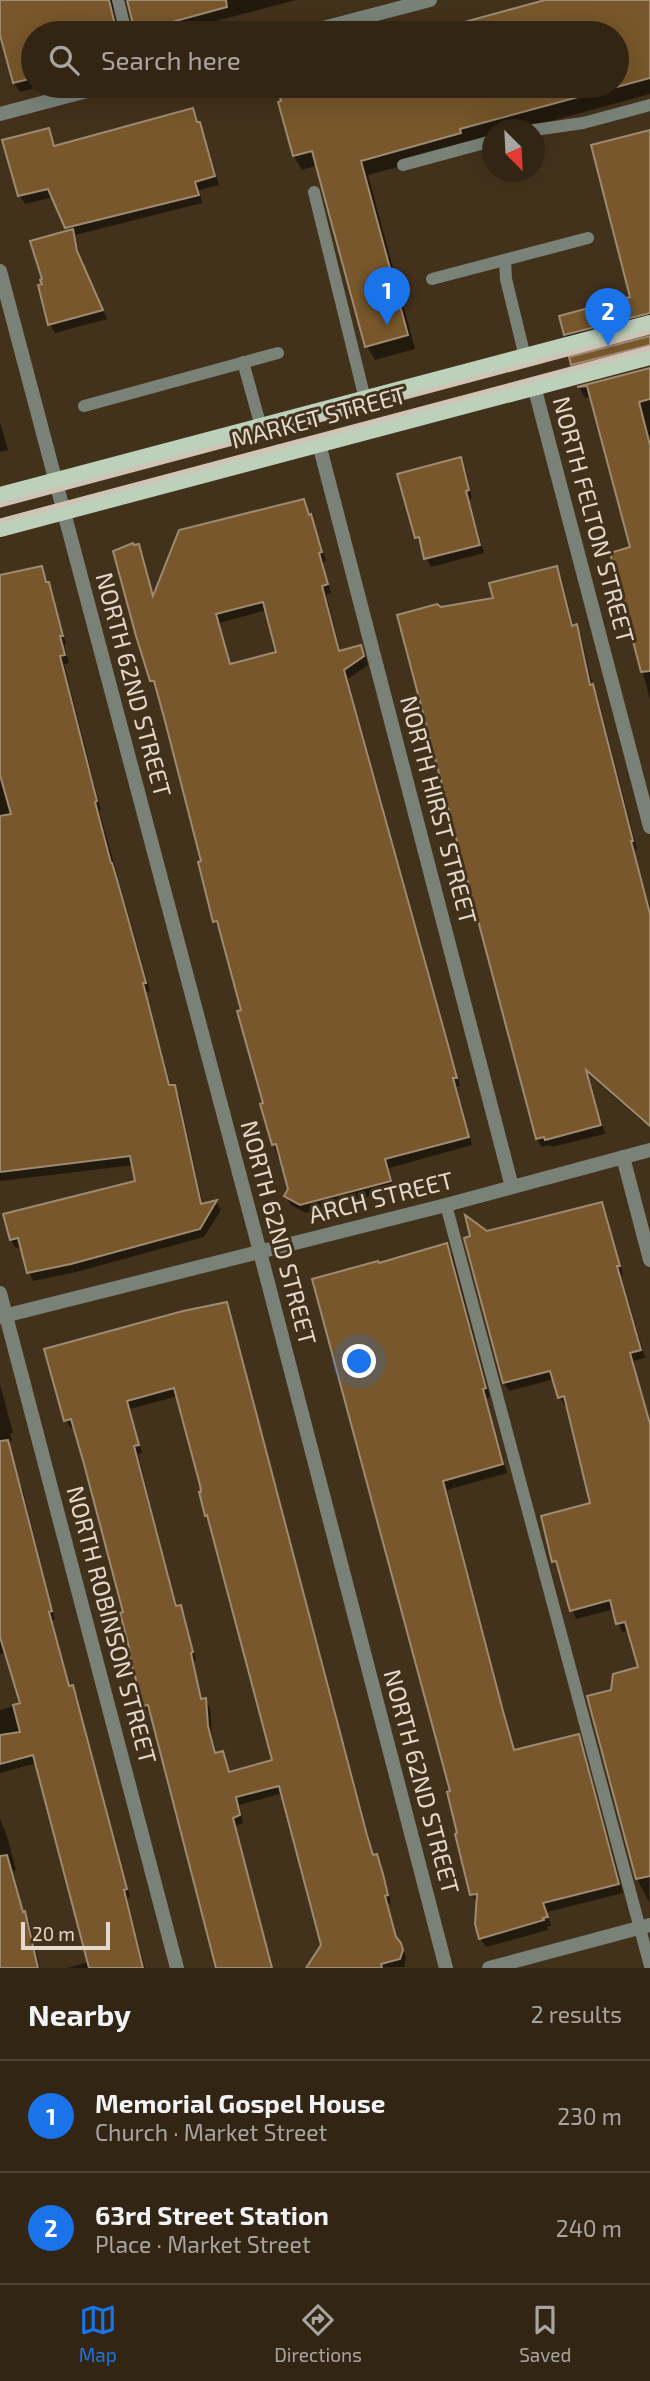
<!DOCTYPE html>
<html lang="en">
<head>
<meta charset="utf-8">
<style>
  :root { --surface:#322514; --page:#3d3122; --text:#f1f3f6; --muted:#a8a5a0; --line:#4d4234; --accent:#1a73e8 }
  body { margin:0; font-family:"Exo 2",sans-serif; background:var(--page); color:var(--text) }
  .compass { position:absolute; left:482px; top:119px; width:63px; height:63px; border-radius:50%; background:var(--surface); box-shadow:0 7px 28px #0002; rotate:156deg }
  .scale { position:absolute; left:21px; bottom:18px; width:89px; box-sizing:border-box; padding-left:7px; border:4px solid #e4d9cc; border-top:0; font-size:19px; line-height:24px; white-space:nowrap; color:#e4d9cc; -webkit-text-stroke:5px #42311b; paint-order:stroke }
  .you { position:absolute; left:360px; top:1362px; width:24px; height:24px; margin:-18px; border:5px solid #fff; border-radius:50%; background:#1a73e8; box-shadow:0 0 0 10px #1a73e833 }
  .badge { display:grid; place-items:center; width:46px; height:46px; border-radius:50%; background:var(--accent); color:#fff; font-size:23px; font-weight:700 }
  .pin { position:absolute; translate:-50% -58px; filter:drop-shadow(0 2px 4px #0008) }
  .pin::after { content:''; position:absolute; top:37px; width:24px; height:21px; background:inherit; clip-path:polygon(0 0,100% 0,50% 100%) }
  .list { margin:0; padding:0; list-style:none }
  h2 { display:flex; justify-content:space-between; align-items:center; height:91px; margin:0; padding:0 28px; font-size:30px }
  h2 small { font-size:23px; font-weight:400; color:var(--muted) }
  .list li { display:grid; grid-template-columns:46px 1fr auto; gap:21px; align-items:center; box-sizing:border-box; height:112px; padding:0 28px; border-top:2px solid var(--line) }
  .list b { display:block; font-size:26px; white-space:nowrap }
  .list p { margin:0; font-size:23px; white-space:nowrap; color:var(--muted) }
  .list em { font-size:23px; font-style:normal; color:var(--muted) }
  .icon { flex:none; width:38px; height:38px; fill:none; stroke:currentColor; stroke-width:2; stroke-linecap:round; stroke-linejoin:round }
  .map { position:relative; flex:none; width:650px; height:1968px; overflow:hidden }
  .search { position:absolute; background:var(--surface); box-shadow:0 7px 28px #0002; left:21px; right:21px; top:21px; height:77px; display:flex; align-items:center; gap:18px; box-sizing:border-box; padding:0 24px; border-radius:38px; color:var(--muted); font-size:26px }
  .sheet { height:315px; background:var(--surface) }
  nav { display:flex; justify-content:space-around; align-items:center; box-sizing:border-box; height:98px; border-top:2px solid var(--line); background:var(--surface); font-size:19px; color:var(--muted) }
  nav a { display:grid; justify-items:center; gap:4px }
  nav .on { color:var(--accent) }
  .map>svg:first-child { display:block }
  .shadow { fill:#0007; fill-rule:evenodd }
  .building { fill:#77572b; stroke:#9e8a71; stroke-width:2; fill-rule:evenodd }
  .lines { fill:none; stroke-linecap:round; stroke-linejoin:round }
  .lane { stroke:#7a8278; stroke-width:12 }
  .street { stroke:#7a8278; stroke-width:14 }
  .primary { stroke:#bdd0ba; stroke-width:18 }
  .rail { stroke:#cfc3b5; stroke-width:5 }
  .labels { text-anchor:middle; stroke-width:6; stroke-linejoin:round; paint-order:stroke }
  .street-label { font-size:24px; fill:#e4d9cc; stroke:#42311b }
</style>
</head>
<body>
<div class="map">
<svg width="650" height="1968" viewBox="0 0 650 1968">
  <rect width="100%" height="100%" fill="#42311b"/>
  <g class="shadow">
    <path d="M0 0H296L170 33H137L128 1H121L114 7V12L119 33H33V86H42L20 92 14 82 0 38Z"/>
    <path d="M551 0H650V94L518 130H492V136L468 148 368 175 415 349 375 360 367 346 318 165 302 170 294 156 280 89 292 86H617V33H429Z"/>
    <path d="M192 110 204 132 219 185 199 190 202 203 75 235 81 261 107 319 55 333 50 324 40 286 44 285 70 232 54 197 25 204 20 196 49 130 56 147Z"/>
    <path d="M650 132V325L572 346 565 334 632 299Z"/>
    <path d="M650 338V357L579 376 573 364Z"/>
    <path d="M650 370V700L613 554 632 548 592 397 585 398 580 388Z"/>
    <path d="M0 422 8 450 0 452Z"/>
    <path d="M460 459 465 467 472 498 469 499 484 553 431 567 417 538 399 476Z"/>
    <path d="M304 501 315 525 326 561 323 562 331 593 326 594 341 653 360 647 365 655 368 665 348 679 451 1051 460 1086 457 1087 472 1145 389 1168 394 1190 306 1213 291 1205 286 1196 290 1189 273 1144 221 929 219 930 215 922 200 863 203 862 157 689 152 680 138 546 143 554 154 597ZM267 610 278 653 231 665 219 623Z"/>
    <path d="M41 568 53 592 66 644 64 645 69 663 64 664 101 810H99L150 991 146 992 171 1087H174L179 1095 203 1206 216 1202 221 1210 204 1237 76 1272 33 1281 29 1272 22 1247 16 1248 11 1240 137 1182 134 1165 0 1181V578Z"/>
    <path d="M556 568 561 576 574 627H576L581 635 593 688 597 694 637 849 634 850 650 909V1120L643 1122 588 1074 605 1134 552 1147 550 1145 542 1147 537 1139 441 609 495 599Z"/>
    <path d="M601 1204 606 1213 623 1274 621 1275 645 1358 633 1361 650 1421 649 1902 637 1879 589 1698 613 1691 640 1668 629 1630 622 1632 614 1609 576 1619 554 1561 592 1505 568 1405 565 1406 560 1397 554 1379 509 1391 504 1383 486 1233Z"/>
    <path d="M446 1245 452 1254 490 1397 486 1398 507 1473 447 1490 501 1700 515 1752 578 1736 583 1745 623 1893 547 1912 551 1926 547 1927 548 1930 486 1947 481 1939 477 1924V1903L472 1894 452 1792 379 1265Z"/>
    <path d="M226 1303 230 1311 371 1845 374 1856 381 1864 391 1903 388 1904 398 1942 405 1953 406 1959 404 1967 308 1968 323 1945 283 1793 239 1805 243 1823 236 1826 273 1968H218L152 1713H149L145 1706 125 1613 75 1427 70 1428 66 1420ZM178 1396 202 1484 206 1515 210 1522 274 1761 231 1774 223 1753 217 1755 212 1735 210 1707 205 1700H202L194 1661 196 1660 185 1615 181 1607 177 1608 138 1454 142 1453 130 1409Z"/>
    <path d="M0 1384 13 1433H10L12 1441 5 1443 23 1491 55 1620H52L70 1687 77 1695 130 1897 127 1898 145 1968H67L89 1962 37 1763 0 1773V1710L22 1704 7 1653 0 1654Z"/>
    <path d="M0 1819 7 1836 16 1870 13 1871 24 1913 29 1921 40 1968H0Z"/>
  </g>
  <g class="building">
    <path d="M0 0H109L117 33H33V78L13 83 0 35Z"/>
    <path d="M127 0H226L227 7 135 32Z"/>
    <path d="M545 0H650V78L617 87V33H451L450 26Z"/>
    <path d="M277 86H592L593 93 460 129 461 133 361 161 408 335 365 347 312 151 293 156 278 102 281 101Z"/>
    <path d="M193 108 197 122H200L215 176 195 182 199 195 65 228 48 189 18 196 2 140 49 128 54 146Z"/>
    <path d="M650 130V313L564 335 559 316 630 297 591 145Z"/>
    <path d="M73 229 77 251 103 310 48 325 38 285 42 284 40 280 42 279 30 241Z"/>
    <path d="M650 336V345L571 365 569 357Z"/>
    <path d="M650 368V399L639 402 650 445V671L641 672 610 553 630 547 587 386 577 387Z"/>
    <path d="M461 457 469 490 466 491 480 545 424 559 419 537 415 538 397 474Z"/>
    <path d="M304 499 309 515 311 514 322 552 319 553 328 584 322 586 339 651 361 645 364 656 344 670 447 1041 457 1078H453L469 1137 385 1159 391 1181 300 1205 284 1196 288 1189 276 1144 272 1145 260 1104 263 1103 237 1011 241 1010 217 921 213 922 198 862 201 861 165 721 154 681H150L136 636 113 551 133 543 134 545 139 544 153 596 179 530ZM263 602 276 652 230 664 216 614Z"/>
    <path d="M42 566 46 582H49L63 636H60L65 655 60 656 97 801 95 802 111 863H112L118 883 146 983H143L169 1085H175L201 1204 217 1200 200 1229 71 1264 27 1273 18 1238 10 1240 3 1214 135 1181 130 1156 0 1172V816L11 814 0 775V575Z"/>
    <path d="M557 566 572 626 577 624 590 685 593 684 633 841H631L650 914V1126L586 1070 601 1125 545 1140 544 1137 536 1139 397 615 437 604 441 607 493 598 489 583Z"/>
    <path d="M602 1202 620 1266H617L641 1350 630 1353 650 1424V1876L636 1879 587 1696 611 1690 613 1674 638 1667 625 1622 616 1624 610 1600 570 1611 556 1561 552 1562 541 1516 590 1503 564 1396 558 1398 550 1371 503 1383 464 1238 470 1236 465 1215 487 1231Z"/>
    <path d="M447 1243 486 1388 483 1389 503 1464 443 1481 503 1711 514 1750 579 1734 619 1884 543 1903 548 1917 543 1918 544 1920 479 1939 475 1924 477 1894 470 1895 455 1834 457 1833 447 1792 450 1791 312 1279 378 1261 379 1263Z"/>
    <path d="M227 1302 367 1835 373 1855 377 1854 383 1874 388 1895 385 1896 396 1937 401 1943 403 1950 400 1959 381 1964 382 1968H306L321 1945 279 1786 236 1797 240 1815 233 1818 272 1968H216L148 1705 143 1706 128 1651H130L120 1613 123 1612 84 1464 71 1419 64 1421 44 1349 183 1311ZM174 1388 200 1485 201 1492H199L205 1516 207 1515 272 1760 229 1772 223 1751 215 1753 208 1726 206 1698 201 1699 191 1653 193 1652 181 1605 176 1606 175 1603 134 1446 139 1445 127 1401Z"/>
    <path d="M8 1440 52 1611 49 1612 69 1686 73 1685 127 1889 124 1890 143 1968H89L33 1755 0 1764V1735L20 1732 13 1705 20 1703 0 1637V1441Z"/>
    <path d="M7 1855 23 1912 25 1911 38 1968H0V1856Z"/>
  </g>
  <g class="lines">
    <g class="lane">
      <path d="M118 0 126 33"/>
      <path d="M534 130 583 123 650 105"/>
      <path d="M403 165 492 141"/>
      <path d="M314 192 365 399"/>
      <path d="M505 260 506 279 525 357"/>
      <path d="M432 279 588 238"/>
      <path d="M243 362 261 427"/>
      <path d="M84 406 278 353"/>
      <path d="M446 1205 650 1966"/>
    </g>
    <g class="street">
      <path d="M304 33 430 0"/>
      <path d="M0 114 106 86"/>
      <path d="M0 271 260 1252 446 1968"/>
      <path d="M534 386 650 827"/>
      <path d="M319 444 512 1187"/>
      <path d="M623 1157 650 1260"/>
      <path d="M0 1293 177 1968"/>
      <path d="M0 1317 446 1205 650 1150"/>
      <path d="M489 1968 650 1925"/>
    </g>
    <g class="primary">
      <path d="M0 496 650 324"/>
      <path d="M0 528 650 356"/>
    </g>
    <g class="rail">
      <path d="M0 505 650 332"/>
      <path d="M0 521 650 348"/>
    </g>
  </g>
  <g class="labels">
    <g class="street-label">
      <text transform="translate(319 418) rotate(-15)" y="8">MARKET STREET</text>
      <text transform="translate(593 520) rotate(75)" y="8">NORTH FELTON STREET</text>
      <text transform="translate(133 685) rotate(75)" y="8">NORTH 62ND STREET</text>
      <text transform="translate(438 810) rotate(75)" y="8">NORTH HIRST STREET</text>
      <text transform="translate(381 1198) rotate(-14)" y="8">ARCH STREET</text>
      <text transform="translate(278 1233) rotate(75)" y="8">NORTH 62ND STREET</text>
      <text transform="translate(111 1625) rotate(75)" y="8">NORTH ROBINSON STREET</text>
      <text transform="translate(421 1782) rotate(75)" y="8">NORTH 62ND STREET</text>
    </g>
  </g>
</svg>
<svg class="compass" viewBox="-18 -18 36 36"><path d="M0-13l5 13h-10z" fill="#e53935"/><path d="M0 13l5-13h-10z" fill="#a8a5a0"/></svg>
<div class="scale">20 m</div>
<div class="you"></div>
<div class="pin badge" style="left:387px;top:325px">1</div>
<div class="pin badge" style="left:608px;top:346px">2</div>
<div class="search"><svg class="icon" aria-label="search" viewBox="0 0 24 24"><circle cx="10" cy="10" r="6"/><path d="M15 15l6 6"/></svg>Search here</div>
</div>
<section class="sheet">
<h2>Nearby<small>2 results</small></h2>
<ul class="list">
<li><span class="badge">1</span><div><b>Memorial Gospel House</b><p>Church · Market Street</p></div><em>230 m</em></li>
<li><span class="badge">2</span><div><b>63rd Street Station</b><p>Place · Market Street</p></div><em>240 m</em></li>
</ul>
</section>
<nav>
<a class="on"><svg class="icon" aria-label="map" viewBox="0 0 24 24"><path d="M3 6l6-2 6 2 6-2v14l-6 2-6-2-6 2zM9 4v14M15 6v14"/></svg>Map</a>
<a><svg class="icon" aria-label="directions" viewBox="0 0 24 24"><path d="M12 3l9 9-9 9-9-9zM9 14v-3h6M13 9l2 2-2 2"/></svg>Directions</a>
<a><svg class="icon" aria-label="saved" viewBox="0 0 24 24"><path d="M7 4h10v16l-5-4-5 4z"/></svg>Saved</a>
</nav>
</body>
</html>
